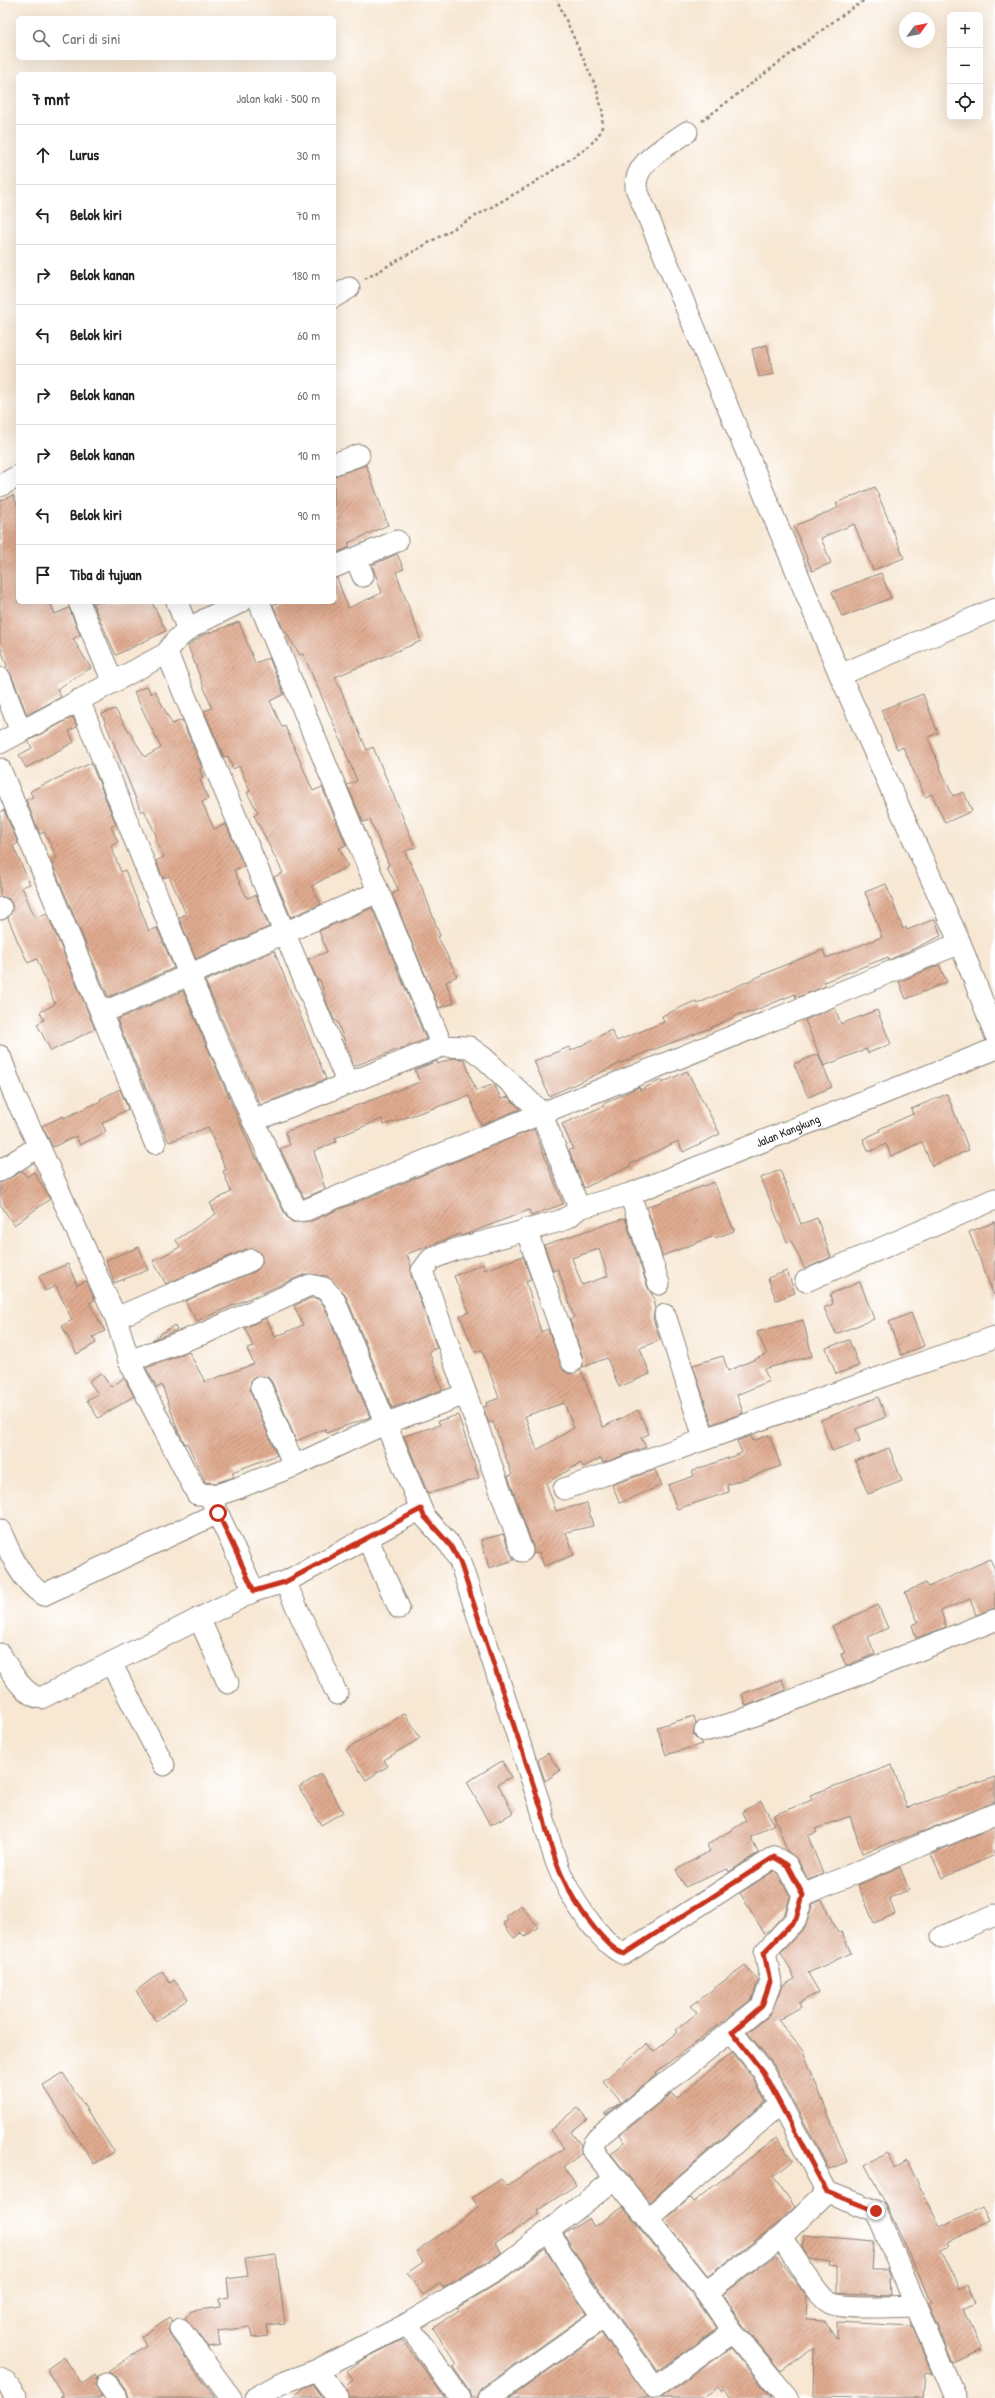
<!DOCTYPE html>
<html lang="id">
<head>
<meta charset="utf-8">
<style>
  :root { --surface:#fff; --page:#f2f2f2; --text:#222; --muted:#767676; --line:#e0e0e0 }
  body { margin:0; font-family:"Patrick Hand",sans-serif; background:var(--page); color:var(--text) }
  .controls { position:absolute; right:12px; top:12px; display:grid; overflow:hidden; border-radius:6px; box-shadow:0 4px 16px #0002 }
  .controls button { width:36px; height:36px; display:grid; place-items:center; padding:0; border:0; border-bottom:1px solid var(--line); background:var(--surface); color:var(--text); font:20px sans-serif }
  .compass { position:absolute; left:899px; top:12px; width:36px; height:36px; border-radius:50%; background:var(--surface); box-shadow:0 4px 16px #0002; rotate:57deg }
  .stop { position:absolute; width:12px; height:12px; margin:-9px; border:3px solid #c8321e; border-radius:50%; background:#fff }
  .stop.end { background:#c8321e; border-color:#fff; box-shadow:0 1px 4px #0008 }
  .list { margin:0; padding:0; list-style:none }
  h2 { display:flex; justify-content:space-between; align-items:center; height:52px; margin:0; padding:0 16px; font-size:17px }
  h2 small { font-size:13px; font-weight:400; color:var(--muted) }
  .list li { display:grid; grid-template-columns:26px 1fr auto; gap:12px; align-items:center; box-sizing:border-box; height:60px; padding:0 16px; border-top:1px solid var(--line) }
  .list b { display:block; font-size:15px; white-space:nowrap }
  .list em { font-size:13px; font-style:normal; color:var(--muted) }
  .icon { flex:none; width:22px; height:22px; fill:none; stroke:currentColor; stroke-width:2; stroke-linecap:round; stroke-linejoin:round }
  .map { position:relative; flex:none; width:995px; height:2398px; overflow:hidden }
  .search { position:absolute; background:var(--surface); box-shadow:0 4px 16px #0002; left:16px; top:16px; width:320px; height:44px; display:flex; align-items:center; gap:10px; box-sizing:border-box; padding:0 14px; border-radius:6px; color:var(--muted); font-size:15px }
  .panel { position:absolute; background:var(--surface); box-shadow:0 4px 16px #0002; left:16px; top:72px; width:320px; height:532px; border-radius:6px }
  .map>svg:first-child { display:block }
  .building { fill:url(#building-hatch); fill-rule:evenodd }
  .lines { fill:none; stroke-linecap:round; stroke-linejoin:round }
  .street-casing { stroke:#8a8278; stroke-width:23 }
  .path { stroke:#8a8278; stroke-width:2.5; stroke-dasharray:3 3; stroke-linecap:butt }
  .street { stroke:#fff; stroke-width:21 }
  .route { stroke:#c8321e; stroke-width:5 }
  .labels { text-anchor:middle; stroke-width:3; stroke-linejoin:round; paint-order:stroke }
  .street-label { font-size:12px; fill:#1c1c1c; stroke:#fff }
</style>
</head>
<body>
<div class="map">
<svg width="995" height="2398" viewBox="0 0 995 2398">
  <defs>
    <pattern id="building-hatch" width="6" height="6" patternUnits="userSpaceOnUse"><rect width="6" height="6" fill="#e0ab90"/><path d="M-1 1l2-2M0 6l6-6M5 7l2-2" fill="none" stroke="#b58a75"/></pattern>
  </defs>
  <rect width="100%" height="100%" fill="#fff"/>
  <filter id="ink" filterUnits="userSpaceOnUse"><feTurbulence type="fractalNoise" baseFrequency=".025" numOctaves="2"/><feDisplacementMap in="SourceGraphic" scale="8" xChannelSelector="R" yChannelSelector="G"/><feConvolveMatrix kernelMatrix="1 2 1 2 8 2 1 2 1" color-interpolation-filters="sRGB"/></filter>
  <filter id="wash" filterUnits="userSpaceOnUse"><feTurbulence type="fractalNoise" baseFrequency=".012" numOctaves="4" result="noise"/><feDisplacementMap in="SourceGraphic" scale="16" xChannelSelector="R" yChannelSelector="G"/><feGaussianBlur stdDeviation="0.9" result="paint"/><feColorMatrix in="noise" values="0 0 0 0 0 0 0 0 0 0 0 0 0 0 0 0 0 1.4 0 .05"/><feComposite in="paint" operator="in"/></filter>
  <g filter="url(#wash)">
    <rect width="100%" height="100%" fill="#f7e7d3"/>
    <g id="blocks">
      <g class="building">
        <path d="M767 345 774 374 759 377 752 349Z"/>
        <path d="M366 465 388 525 348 543 350 547 334 554V476Z"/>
        <path d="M875 487 904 558 873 570 854 524 821 538 831 563 812 571 794 526 838 508 836 503Z"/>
        <path d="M13 495 18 506V602H50L55 614 69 608 80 635 73 639 91 668 57 689 61 697 27 715 11 674 5 668 7 666 0 646V501Z"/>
        <path d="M397 554 404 569 396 572 421 641 335 677 367 750 373 747 399 808 415 847 405 852 424 892 440 936 438 937 457 976 446 982 454 1003 439 1008 392 894 399 891 387 866 389 865 370 820 363 822 347 785 357 781 336 729 303 654 300 655 283 628 273 605 278 602H334V579L337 578 348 608 382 593 372 565Z"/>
        <path d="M881 573 891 598 842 617 832 592Z"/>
        <path d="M92 602H152L166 631 116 655Z"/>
        <path d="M239 622 255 663 269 658 284 694 270 701 282 727 285 726 313 791 322 787 346 845 339 848 348 866 311 886 321 904 291 917 274 877 283 873 254 815 258 812 247 793 250 791 239 766 233 769 228 756 224 757 204 711 212 708 188 646 203 635Z"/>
        <path d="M147 686 151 694 155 691 172 724 182 720 202 768 200 769 203 778 200 779 208 799 202 802 214 829 226 824 244 866 234 870 247 898 256 895 269 927 196 959 179 918 186 914 169 876 163 878 156 861 164 857 155 838 157 837 144 810 141 812 102 714 115 709 145 757 161 748 134 692Z"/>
        <path d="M923 694 938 733 928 737 941 770 953 796 964 792 972 811 945 823 932 794 925 797 903 747 897 749 881 710Z"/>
        <path d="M73 717 77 727 69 731 74 742 26 768 19 755 32 748 28 741Z"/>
        <path d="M91 763 116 824 111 827 118 842 111 846 121 872 125 870 149 931 157 928 174 968 108 997 51 861 57 858 44 832 40 834 26 800 33 797 30 792 36 788Z"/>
        <path d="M4 810 18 843 13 846 30 884 22 887 35 918 47 913 95 1029 51 1051 37 1024 44 1020 40 1012 55 1004 37 959 28 963 18 942 8 918 12 911V905L9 899 0 896V812Z"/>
        <path d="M886 884 903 929 906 927 907 930 935 919 941 936 889 960 888 957 834 978 824 982 826 986 796 998 795 994 751 1012 742 1014V1013L708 1029 639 1055 549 1096 534 1061 569 1047 571 1051 611 1030 617 1041 664 1022 662 1016 695 1001 697 1004 787 964 823 950 826 958 882 937 865 892Z"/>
        <path d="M372 908 426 1039 354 1066 337 1021H335L328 1006 320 980 318 981 308 959 327 952 319 931Z"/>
        <path d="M274 951 326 1079 260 1105 205 981Z"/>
        <path d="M939 965 947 982 906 999 899 982Z"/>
        <path d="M183 991 255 1158H257L286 1216 292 1222 311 1221 534 1129 563 1204 531 1216 529 1210 467 1234 461 1236 460 1234 407 1254 411 1266V1275L437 1348 429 1351 442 1390 392 1408 345 1294 327 1276 305 1274 197 1321 185 1301 256 1271 263 1262 258 1251 246 1249 166 1284 153 1261 180 1247 176 1240 216 1214 210 1203 231 1192 223 1171 226 1170 208 1127 169 1142 117 1020Z"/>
        <path d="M835 1008 841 1024 877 1010 891 1044 868 1053 866 1049 824 1066 805 1020Z"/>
        <path d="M818 1054 832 1087 808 1097 794 1064Z"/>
        <path d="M453 1058 464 1059 476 1091 494 1084 501 1099 508 1097 520 1109 481 1125 469 1096 384 1125 382 1119 335 1138 336 1142 314 1151 325 1189 304 1198 280 1149 290 1145 285 1132 420 1082 415 1070 437 1061 438 1064Z"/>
        <path d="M687 1071 720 1134 683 1152 678 1141 630 1164 631 1166 584 1188 569 1150 573 1149 562 1124 604 1106 603 1104 639 1087 640 1090 661 1080 662 1083Z"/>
        <path d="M120 1089 128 1109 102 1123 106 1132 80 1145 76 1136 53 1147 42 1126 63 1116 64 1118 101 1101 100 1099Z"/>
        <path d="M947 1094 969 1150 932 1166 922 1142 891 1156 886 1144 869 1152 863 1139 880 1131 879 1129 913 1114 911 1109Z"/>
        <path d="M780 1170 801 1224 817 1218 831 1257 805 1269 791 1241 787 1242 761 1178Z"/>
        <path d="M23 1171 27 1177 34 1172 50 1199 14 1225 0 1204V1183Z"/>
        <path d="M714 1182 734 1231 715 1238 714 1236 662 1256 647 1207Z"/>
        <path d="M625 1218 648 1288 656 1301 653 1302 655 1308 653 1318 660 1340 640 1348 650 1374 619 1387 607 1358 583 1367V1358L570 1320 574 1317 558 1269 553 1271 544 1245ZM599 1249 608 1276 582 1285 572 1258Z"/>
        <path d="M995 1222V1295H994L969 1232Z"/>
        <path d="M139 1247 148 1270 114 1283 106 1260Z"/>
        <path d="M523 1256 531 1279 526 1281 541 1332 548 1329 564 1371 570 1374 581 1370 603 1427 638 1410 649 1434 641 1438 646 1447 603 1463 601 1458 583 1467 581 1463 546 1483 556 1511 587 1503 593 1526 566 1532 574 1555 544 1566 539 1552 533 1554V1547L508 1476 512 1475 493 1422 489 1423 483 1407 487 1406 486 1403 499 1398 482 1350 475 1352 460 1316 469 1312 454 1276 483 1264 485 1270ZM564 1403 574 1428 537 1450 525 1416Z"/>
        <path d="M68 1264 77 1285 86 1281 95 1300 89 1303 105 1331 93 1337 96 1343 77 1354 62 1326 72 1320 56 1286 45 1291 39 1276Z"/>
        <path d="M787 1271 795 1293 776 1300 768 1278Z"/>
        <path d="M860 1282 874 1319 836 1334 824 1308 833 1304 830 1294Z"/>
        <path d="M311 1298 318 1299 324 1306 370 1417 326 1433 325 1429 296 1441 272 1382 268 1377 257 1376 251 1380 250 1391 277 1455 232 1472 234 1477 231 1478 215 1483 205 1482 187 1443 185 1444 177 1428 162 1385 157 1388 146 1368 189 1352 205 1382 254 1364 247 1349 253 1347 245 1328 266 1318 275 1337 303 1325 294 1306Z"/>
        <path d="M911 1313 924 1346 901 1355 889 1322Z"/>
        <path d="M803 1320 812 1356 764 1369 769 1381 737 1395 743 1413 712 1424 693 1365 723 1356 728 1371 767 1354 757 1332Z"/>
        <path d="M174 1325 177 1330 152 1340Z"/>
        <path d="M849 1340 859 1366 836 1374 826 1348Z"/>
        <path d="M101 1373 111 1387 124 1378 134 1396 98 1418 87 1400 98 1394 89 1381Z"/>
        <path d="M878 1397 886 1417 856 1429 860 1441 832 1451 821 1420Z"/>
        <path d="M458 1415 479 1478 428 1494 404 1436 440 1425 438 1421Z"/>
        <path d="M769 1435 781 1466 727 1485 729 1492 677 1509 668 1485 694 1476 692 1471 742 1453 737 1441 751 1436 753 1441Z"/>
        <path d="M889 1448 902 1481 868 1494 855 1461Z"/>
        <path d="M655 1470 662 1485 620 1503 612 1485Z"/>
        <path d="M503 1534 514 1560 489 1568 481 1540Z"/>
        <path d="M990 1559 995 1570V1608L976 1615 970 1599 941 1611 946 1627 916 1638 912 1625 918 1622 905 1592 926 1583 928 1587Z"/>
        <path d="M878 1605 888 1628 868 1637 875 1654 846 1666 841 1654 845 1653 832 1626Z"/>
        <path d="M782 1679 786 1690 746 1706 742 1694Z"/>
        <path d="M405 1713 420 1738 384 1760 388 1766 366 1780 346 1750Z"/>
        <path d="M694 1716 696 1724 693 1734 702 1744 666 1755 657 1727Z"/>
        <path d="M548 1753 560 1771 545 1781 538 1760Z"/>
        <path d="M502 1761 511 1777 498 1784 513 1813 490 1825 467 1782Z"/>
        <path d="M892 1765 907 1808 995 1777V1802L919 1833 862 1853 850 1816 815 1829 817 1832 808 1836 823 1874 808 1880 797 1859 787 1851 774 1815 812 1800 810 1795Z"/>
        <path d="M321 1774 343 1812 321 1825 299 1787Z"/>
        <path d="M761 1801 774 1824 751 1837 758 1853 729 1872 728 1869 722 1871 685 1887 676 1870 710 1851 707 1845 746 1821 742 1812Z"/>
        <path d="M995 1827V1855L942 1878 931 1854Z"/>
        <path d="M900 1867 909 1890 889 1898 895 1914 874 1923 858 1885Z"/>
        <path d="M774 1871 778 1874 790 1896 785 1913 770 1930 764 1933 740 1893Z"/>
        <path d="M822 1900 838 1933 842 1932 851 1953 808 1973 819 1992 799 2003 801 2007 778 2020 803 2051 847 2162 829 2169 774 2065 748 2033 770 2015 782 1986 795 1979 781 1952 805 1927 813 1904Z"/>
        <path d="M521 1905 538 1927 525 1937 521 1933 514 1938 503 1923 508 1920 506 1916Z"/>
        <path d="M745 1965 758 1981 752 1999 655 2073 656 2075 606 2115 604 2114 621 2102 603 2081 647 2044 654 2052 678 2032 676 2030 697 2013 691 2006Z"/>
        <path d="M162 1971 170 1983 174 1980 188 1999 156 2021 136 1991Z"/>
        <path d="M732 2052 753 2078 765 2101 649 2202 611 2154 625 2142 620 2135 672 2093 677 2098Z"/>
        <path d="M63 2073 114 2152 94 2164 43 2085Z"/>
        <path d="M578 2108 587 2119 571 2132 581 2145V2154L564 2167 576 2185 537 2211 539 2214 495 2244 501 2253 495 2257 443 2288 440 2283 423 2295 407 2273 423 2262 416 2251 479 2208 472 2198 501 2179 507 2186 564 2148 550 2130Z"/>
        <path d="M776 2138 793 2160 773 2176 795 2207 777 2224 708 2276 664 2221 690 2198 693 2202Z"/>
        <path d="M887 2153 895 2168 907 2161 940 2227 983 2207 990 2222 947 2242 949 2245 941 2249 960 2288 968 2284 976 2302 964 2308 982 2350 953 2363 928 2303 931 2302 887 2206 865 2165Z"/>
        <path d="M623 2207 696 2299 717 2329 658 2371 589 2275 564 2234 589 2218 594 2227Z"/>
        <path d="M804 2235 874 2241 872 2270H888L890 2276 891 2295 837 2293V2267L829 2266 830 2262 810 2259 802 2248Z"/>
        <path d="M545 2249 587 2314 482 2388 477 2398H472L470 2391 453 2367 457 2364 433 2328 459 2310 457 2308 508 2277Z"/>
        <path d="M276 2255 285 2323 266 2325 268 2336 252 2338 250 2327 218 2331 220 2345 208 2347 185 2318 191 2311 220 2307 219 2299 229 2297 227 2279 248 2276 245 2259Z"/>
        <path d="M776 2256 807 2297 806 2320 824 2321 837 2339V2322L912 2326 932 2374 925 2373 923 2398 813 2396 814 2348 781 2371 743 2325 722 2295Z"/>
        <path d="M169 2317 172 2321 168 2330 170 2336 215 2398H129L127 2391 117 2377 108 2372 146 2346 141 2337Z"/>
        <path d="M601 2333 649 2398H510Z"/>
        <path d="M402 2340 445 2398H350L345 2387 353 2380 347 2371 362 2360Z"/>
        <path d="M731 2348 772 2398H731L725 2389 721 2391 718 2387 702 2398H661Z"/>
        <path d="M64 2357 82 2384 95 2375 97 2378 95 2386 102 2398H61L64 2396 47 2369Z"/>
        <path d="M313 2384 323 2398H292L308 2386Z"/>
      </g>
    </g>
  </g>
  <g filter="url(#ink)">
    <use href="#blocks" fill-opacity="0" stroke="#8a8278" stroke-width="1"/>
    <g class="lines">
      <g class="street-casing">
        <g id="street">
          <path d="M687 132C668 146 634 161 636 188L840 675 960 943 995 1034"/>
          <path d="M334 297 349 288"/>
          <path d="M334 464 359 455"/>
          <path d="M0 486 18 476"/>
          <path d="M356 559 363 576"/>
          <path d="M334 567 397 541"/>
          <path d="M79 602 113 682"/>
          <path d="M177 602 188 630"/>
          <path d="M259 602 442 1046"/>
          <path d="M167 653 348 1084"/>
          <path d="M840 675 995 609"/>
          <path d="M0 678 21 732"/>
          <path d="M79 700C148 871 213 1046 297 1211L306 1210C523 1119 743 1034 960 943"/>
          <path d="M0 743 167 653C180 627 216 615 241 602"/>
          <path d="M0 769 155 1143"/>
          <path d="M0 909 1 908"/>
          <path d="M102 1013 378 892"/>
          <path d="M0 1056 15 1097 39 1146 116 1318 129 1361 197 1494 217 1495 235 1489 294 1466 384 1424 466 1394"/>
          <path d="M253 1121 442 1046 469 1047 484 1058 541 1112 579 1208"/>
          <path d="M0 1171 39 1146"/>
          <path d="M630 1194 659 1284"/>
          <path d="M526 1229 572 1362"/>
          <path d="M806 1281 995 1199"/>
          <path d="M665 1315 704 1438"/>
          <path d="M116 1318 251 1260"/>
          <path d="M129 1361 205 1333 310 1285 324 1288 334 1299 424 1516 450 1545 460 1562 542 1811C552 1858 565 1893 596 1930 605 1940 612 1949 624 1954L774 1857 787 1865 803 1895 796 1919 765 1952 771 1982 762 2006 599 2136 594 2143 592 2149 706 2292 733 2332 788 2398"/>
          <path d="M261 1387 294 1466"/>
          <path d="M564 1489 995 1337"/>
          <path d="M212 1501 254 1591 285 1582 337 1694"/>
          <path d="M0 1530C11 1555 20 1579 43 1595L218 1513"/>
          <path d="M367 1538 399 1608"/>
          <path d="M522 1551 422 1271 431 1259 454 1250 560 1221 570 1216 579 1208 630 1194 995 1049"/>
          <path d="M285 1582 421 1509"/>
          <path d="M199 1618 228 1683"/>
          <path d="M0 1654C10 1669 22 1695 41 1698L254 1591"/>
          <path d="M111 1663 164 1765"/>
          <path d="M705 1731 740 1721 995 1620"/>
          <path d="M803 1895 995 1814"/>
          <path d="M942 1937 995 1915"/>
          <path d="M732 2032 763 2071 827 2192 876 2211 955 2398"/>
          <path d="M648 2219 780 2104"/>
          <path d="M549 2232 579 2282 655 2388 733 2332"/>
          <path d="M781 2237C791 2251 816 2296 830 2303 845 2310 897 2306 915 2306"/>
          <path d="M706 2292 781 2237 827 2192"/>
          <path d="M407 2324 460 2398"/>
          <path d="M180 2329 231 2398"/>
          <path d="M317 2370 338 2398"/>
          <path d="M0 2379 6 2382 17 2398"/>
          <path d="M107 2384 117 2398"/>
          <path d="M255 2398 280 2384 317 2370 407 2324 502 2267 615 2179"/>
          <path d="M489 2398 603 2317"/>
        </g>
      </g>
      <g class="path">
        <path d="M702 121 838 18 865 0"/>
        <path d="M365 279 532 184 587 148 599 135 602 127 603 113 596 87 557 0"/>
      </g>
      <use href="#street" class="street"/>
    </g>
  </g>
  <g class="lines" filter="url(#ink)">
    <path class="route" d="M218 1513 254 1591 285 1582 421 1509 424 1516 450 1545 460 1562 542 1811C552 1858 565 1893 596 1930 605 1940 612 1949 624 1954L774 1857 787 1865 803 1895 796 1919 764 1952 770 1982 762 2006 732 2032 763 2072 827 2192 876 2211"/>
  </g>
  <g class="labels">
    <g class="street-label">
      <text transform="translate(788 1131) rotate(-22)" y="4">Jalan Kangkung</text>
    </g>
  </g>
</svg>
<div class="controls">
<button>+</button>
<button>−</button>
<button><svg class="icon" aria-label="locate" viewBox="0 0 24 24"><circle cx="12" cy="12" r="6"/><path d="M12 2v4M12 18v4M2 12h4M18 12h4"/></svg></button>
</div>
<svg class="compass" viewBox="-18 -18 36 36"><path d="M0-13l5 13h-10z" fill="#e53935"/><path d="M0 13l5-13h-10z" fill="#767676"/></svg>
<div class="stop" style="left:218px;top:1513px"></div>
<div class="stop end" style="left:876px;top:2211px"></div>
<div class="search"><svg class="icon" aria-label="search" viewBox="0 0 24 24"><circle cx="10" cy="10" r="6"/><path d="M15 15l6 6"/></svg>Cari di sini</div>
<section class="panel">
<h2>7 mnt<small>Jalan kaki · 500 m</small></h2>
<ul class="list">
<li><svg class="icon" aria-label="ahead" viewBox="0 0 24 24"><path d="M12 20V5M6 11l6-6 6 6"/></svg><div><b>Lurus</b></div><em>30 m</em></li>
<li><svg class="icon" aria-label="left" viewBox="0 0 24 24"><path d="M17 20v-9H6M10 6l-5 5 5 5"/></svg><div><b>Belok kiri</b></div><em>70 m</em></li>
<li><svg class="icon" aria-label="right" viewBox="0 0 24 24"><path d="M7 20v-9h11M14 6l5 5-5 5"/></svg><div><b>Belok kanan</b></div><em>180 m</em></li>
<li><svg class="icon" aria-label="left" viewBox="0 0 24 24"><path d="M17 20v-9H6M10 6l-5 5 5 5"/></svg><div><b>Belok kiri</b></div><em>60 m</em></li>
<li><svg class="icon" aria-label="right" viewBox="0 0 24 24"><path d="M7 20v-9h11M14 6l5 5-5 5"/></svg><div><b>Belok kanan</b></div><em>60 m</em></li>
<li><svg class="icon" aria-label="right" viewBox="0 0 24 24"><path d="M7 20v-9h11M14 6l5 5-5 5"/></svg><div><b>Belok kanan</b></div><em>10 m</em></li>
<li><svg class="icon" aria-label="left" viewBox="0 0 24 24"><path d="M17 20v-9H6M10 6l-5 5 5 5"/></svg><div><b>Belok kiri</b></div><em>90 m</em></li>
<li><svg class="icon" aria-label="arrive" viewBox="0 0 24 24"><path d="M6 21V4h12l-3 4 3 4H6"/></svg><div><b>Tiba di tujuan</b></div></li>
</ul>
</section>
</div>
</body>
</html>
